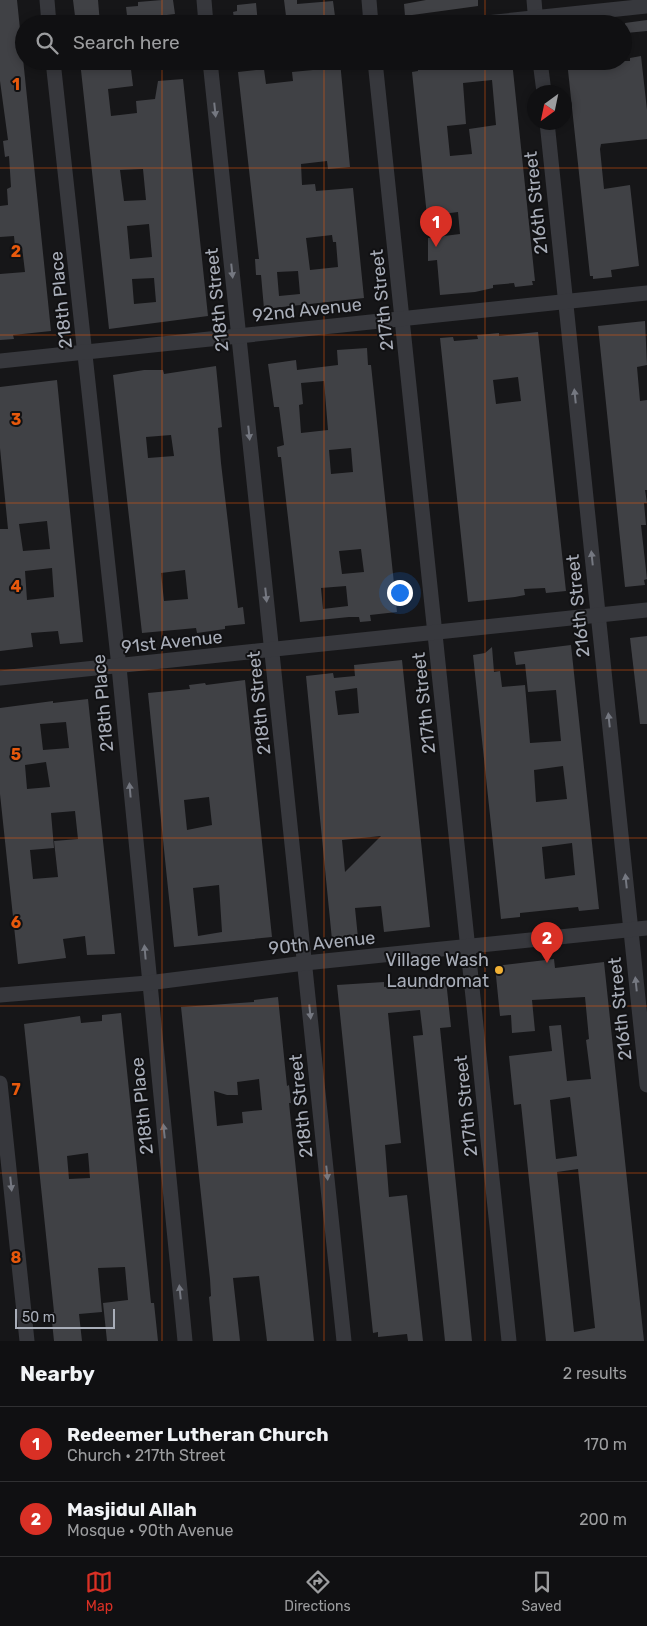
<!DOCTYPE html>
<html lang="en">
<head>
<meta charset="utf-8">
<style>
  :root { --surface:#101012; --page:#1e1e20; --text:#f1f3f6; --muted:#9c9d9f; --line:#303032; --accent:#d93025 }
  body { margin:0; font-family:Rubik,sans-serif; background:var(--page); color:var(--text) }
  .compass { position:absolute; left:527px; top:85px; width:45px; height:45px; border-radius:50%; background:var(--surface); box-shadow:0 2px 8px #0003; rotate:213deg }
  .scale { position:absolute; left:15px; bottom:12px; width:100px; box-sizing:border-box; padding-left:5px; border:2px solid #a8adb8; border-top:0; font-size:14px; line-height:18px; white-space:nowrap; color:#a8adb8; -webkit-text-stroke:4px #111113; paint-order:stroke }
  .you { position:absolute; left:399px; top:592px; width:18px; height:18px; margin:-12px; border:4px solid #fff; border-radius:50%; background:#1a73e8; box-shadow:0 0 0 8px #1a73e833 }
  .badge { display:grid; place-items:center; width:32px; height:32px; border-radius:50%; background:var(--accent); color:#fff; font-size:16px; font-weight:700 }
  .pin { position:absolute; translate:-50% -41px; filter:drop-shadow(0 1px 2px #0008) }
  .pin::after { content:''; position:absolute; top:26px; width:18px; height:15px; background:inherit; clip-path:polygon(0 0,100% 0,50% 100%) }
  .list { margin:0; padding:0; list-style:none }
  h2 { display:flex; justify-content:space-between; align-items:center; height:65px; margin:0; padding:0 20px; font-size:21px }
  h2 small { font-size:16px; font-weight:400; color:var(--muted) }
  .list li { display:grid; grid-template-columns:32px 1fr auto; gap:15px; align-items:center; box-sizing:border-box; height:75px; padding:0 20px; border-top:1px solid var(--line) }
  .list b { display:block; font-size:19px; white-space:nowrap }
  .list p { margin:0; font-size:16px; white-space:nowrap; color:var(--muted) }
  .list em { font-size:16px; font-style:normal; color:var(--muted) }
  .icon { flex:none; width:28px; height:28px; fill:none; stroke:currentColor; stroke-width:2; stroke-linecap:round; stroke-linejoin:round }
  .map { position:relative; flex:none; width:647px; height:1341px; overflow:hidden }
  .search { position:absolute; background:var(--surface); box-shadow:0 2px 8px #0003; left:15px; right:15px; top:15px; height:55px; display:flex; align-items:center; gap:12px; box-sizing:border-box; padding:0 18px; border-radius:28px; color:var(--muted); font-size:19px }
  .sheet { height:215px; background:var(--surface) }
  nav { display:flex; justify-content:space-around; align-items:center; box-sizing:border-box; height:70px; border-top:1px solid var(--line); background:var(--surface); font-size:14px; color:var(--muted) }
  nav a { display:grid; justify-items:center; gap:2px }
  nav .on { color:var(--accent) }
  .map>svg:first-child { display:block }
  .building { fill:#404145; fill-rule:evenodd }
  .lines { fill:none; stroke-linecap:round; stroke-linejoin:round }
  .minor { stroke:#37383d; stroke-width:15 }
  .oneway { fill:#757881 }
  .grid { fill:none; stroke:#e8590c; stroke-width:1; stroke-opacity:0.55 }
  .poi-dot { fill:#f2b134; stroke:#111113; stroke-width:2 }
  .labels { text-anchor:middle; stroke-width:4; stroke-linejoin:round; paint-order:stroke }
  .street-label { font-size:18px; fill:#a8adb8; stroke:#111113 }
  .poi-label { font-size:18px; fill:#a8adb8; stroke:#111113; text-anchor:end }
  .grid-label { font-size:16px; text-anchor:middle; font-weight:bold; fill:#e8590c; stroke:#111113; stroke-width:4; stroke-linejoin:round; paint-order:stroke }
</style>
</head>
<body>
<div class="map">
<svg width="647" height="1341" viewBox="0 0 647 1341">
  <rect width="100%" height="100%" fill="#161618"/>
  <g class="building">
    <path d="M0 0H17L51 331 13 335 14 339 0 340V274L25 272 22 247H15L14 236 0 237V206L8 205 7 189 11 187 9 156 5 157 3 141 8 140 0 81Z"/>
    <path d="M73 0H98L100 24H76Z"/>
    <path d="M162 0H173L175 14 142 18 143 24H128L126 7 138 6V2Z"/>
    <path d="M284 0H297V4L333 1 336 24H312L311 21 287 24Z"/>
    <path d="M426 0H478V6L405 16 404 4Z"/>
    <path d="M256 3 258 24H235L233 12 237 11V5Z"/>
    <path d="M647 20V31L626 33 625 23Z"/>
    <path d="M641 56 647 110V139L601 144 600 149 604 189 630 185 639 266 611 270 612 277 593 279V276H590L567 61H630V58Z"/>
    <path d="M80 61H130L133 86 108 89 111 116 137 113 136 101 155 99 158 81 183 79 208 316 109 329ZM143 169 146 200 124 201 120 170ZM149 224 152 257 130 259 127 226ZM154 278 156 302 134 304 132 279Z"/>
    <path d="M315 61H340L350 167 328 169 327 161 301 164 302 185 315 184 316 191 353 188 364 298 264 309 261 275H256L255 259H259L238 72 264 69 266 84 293 81 292 72 313 70 316 68ZM332 235 333 242H336L338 267 310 270 306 238ZM298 271 300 294 279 296 277 272Z"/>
    <path d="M423 61H512L535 281H532L533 285 515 287 514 283 493 285V288L475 292 440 295 437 260 428 261V238L460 234 458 212 427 216 412 72 418 71 417 66H424ZM492 80 496 125 469 129 472 154 450 156 447 126 466 124 463 83Z"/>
    <path d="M645 321 647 365 637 367 640 401 647 400V490H645L647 503H644L646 525H641L647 579 644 580 645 585 625 587 598 326Z"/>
    <path d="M538 332 566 591 546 593 545 588 524 589 525 595 515 597 468 602 440 338 453 337 454 341 478 339 477 335 489 334 499 333V336ZM518 377 521 401 496 404 493 380Z"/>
    <path d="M367 348 368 365H371L397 612 370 615 371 621 360 622 359 617H349L300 622 281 457H278L277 447 284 445 279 407H274L268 364 296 360 297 370 338 365 337 350ZM324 381 328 430 301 433 299 405 303 404 301 383ZM351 448 353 472 331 474 329 450ZM361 549 364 572 342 574 339 551ZM346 586 348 606 323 609 321 588Z"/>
    <path d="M216 366 222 427 218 428 221 463 238 608 243 607 245 624 225 626V629L197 633 196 628 142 633 113 375 144 370H163L164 374ZM171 435 174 456 148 458 146 437ZM185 570 188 599 164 601 161 573Z"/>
    <path d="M57 380 83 642 60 644 58 631 31 633 33 647 0 651V529H8L0 448V387ZM47 521 50 549 23 551 19 524ZM52 568 54 597 27 600 25 571Z"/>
    <path d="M647 636V724H640L630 638Z"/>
    <path d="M571 645 599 909 579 911 578 907 520 913V917L501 919 473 655 485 653 492 647 494 672 500 671 502 687 525 685 530 743 561 741 556 690 528 692 525 664 516 665 514 652ZM563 766 567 799 536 802 534 770ZM572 843 575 875 545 879 542 847Z"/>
    <path d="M402 660 430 927 384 932 381 906 355 908 358 938 332 940 306 676 333 673 334 678 355 676 354 665ZM357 688 359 713 338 715 335 691ZM381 836 345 872 342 840Z"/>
    <path d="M245 680 272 937 174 947 148 693 190 689 189 685 205 683 206 685ZM209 797 212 825 187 830 184 800ZM219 885 222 932 198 936 193 888Z"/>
    <path d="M88 699 115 954 87 955 85 936 63 939 66 958 18 964 0 794V708L53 701V703ZM66 722 69 748 43 750 40 724ZM46 762 50 787 27 789 25 765ZM75 811 78 839 54 841 58 877 33 879 30 850 54 848 51 813Z"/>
    <path d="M554 959 555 968 604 962 644 1341H546L521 1104 514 1105 509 1056 552 1051 549 1026 561 1025 567 1081 591 1079 586 1040 589 1039 585 997 532 1000 535 1031 512 1033 511 1015 500 1016 495 966ZM570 1097 577 1156 556 1159 550 1100ZM578 1169 595 1328 574 1332 557 1172Z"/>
    <path d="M446 980 451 1027 440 1028 472 1341H445L413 1036 423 1035 420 1010 388 1013 401 1143 385 1145 389 1197 407 1195 423 1341H408L407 1334 378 1337V1332L373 1333 371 1314 337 985 384 982V987Z"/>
    <path d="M278 997 287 1086 289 1085 291 1103H289L292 1132 314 1341H267L259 1276 233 1278 240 1341H213L209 1297 211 1296 210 1279 181 1007 254 1002V1000ZM259 1079 262 1110 242 1112 243 1123 217 1126 214 1091 227 1095H238L237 1082Z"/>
    <path d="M121 1013 151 1303H154L158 1341H107L103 1303 128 1300 125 1267 98 1268 102 1312 79 1314 82 1341H54L51 1312H54L24 1024 80 1016 81 1023 102 1021V1015ZM88 1153 90 1178 69 1179 67 1156Z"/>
  </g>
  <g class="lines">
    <g class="minor">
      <path d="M47 0 49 24"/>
      <path d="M204 0 206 24"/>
      <path d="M369 0 371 24"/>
      <path d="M534 0 536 24"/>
      <path d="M476 24 647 6"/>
      <path d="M53 61 119 667 185 1341"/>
      <path d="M210 61 344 1341"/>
      <path d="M375 61 509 1341"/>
      <path d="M540 61 544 92"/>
      <path d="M547 122 647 1085"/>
      <path d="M0 361 647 293"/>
      <path d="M0 678 647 610"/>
      <path d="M0 995 148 983 305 963 647 928"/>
      <path d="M0 1083 27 1341"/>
    </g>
  </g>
  <defs><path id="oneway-solid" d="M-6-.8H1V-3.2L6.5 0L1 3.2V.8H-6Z" transform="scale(1.25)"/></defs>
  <g class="oneway">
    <use href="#oneway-solid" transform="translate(215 110) rotate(84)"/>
    <use href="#oneway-solid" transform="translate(232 271) rotate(84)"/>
    <use href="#oneway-solid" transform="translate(575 396) rotate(-96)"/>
    <use href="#oneway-solid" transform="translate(249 433) rotate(84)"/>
    <use href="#oneway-solid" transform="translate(592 558) rotate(-96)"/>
    <use href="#oneway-solid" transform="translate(266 595) rotate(84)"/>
    <use href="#oneway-solid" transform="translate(609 720) rotate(-96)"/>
    <use href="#oneway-solid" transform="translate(130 790) rotate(-95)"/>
    <use href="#oneway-solid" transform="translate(626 881) rotate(-96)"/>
    <use href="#oneway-solid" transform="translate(145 952) rotate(-95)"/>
    <use href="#oneway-solid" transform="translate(636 984) rotate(-96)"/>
    <use href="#oneway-solid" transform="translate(310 1012) rotate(84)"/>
    <use href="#oneway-solid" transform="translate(164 1131) rotate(-96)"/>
    <use href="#oneway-solid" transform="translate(327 1173) rotate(84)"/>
    <use href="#oneway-solid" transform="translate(11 1184) rotate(84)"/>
    <use href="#oneway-solid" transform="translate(180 1292) rotate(-96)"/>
  </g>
  <path class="grid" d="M162 0V24M324 0V24M485 0V24M162 61V1341M324 61V1341M485 61V1341M0 168H647M0 335H647M0 503H647M0 670H647M0 838H647M0 1006H647M0 1173H647"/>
  <circle class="poi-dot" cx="499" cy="970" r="5"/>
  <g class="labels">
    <g class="street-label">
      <text transform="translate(536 203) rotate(-96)" y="6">216th Street</text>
      <text transform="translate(61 300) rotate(-96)" y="6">218th Place</text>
      <text transform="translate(217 300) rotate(-96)" y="6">218th Street</text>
      <text transform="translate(382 300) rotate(-96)" y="6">217th Street</text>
      <text transform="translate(307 310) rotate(-6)" y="6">92nd Avenue</text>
      <text transform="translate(578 606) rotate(-96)" y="6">216th Street</text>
      <text transform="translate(172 642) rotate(-6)" y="6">91st Avenue</text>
      <text transform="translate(103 703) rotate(-95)" y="6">218th Place</text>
      <text transform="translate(259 703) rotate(-96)" y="6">218th Street</text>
      <text transform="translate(424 703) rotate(-96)" y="6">217th Street</text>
      <text transform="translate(322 943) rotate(-6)" y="6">90th Avenue</text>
      <text transform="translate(620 1009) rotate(-96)" y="6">216th Street</text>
      <text transform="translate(142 1106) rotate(-96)" y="6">218th Place</text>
      <text transform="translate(301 1106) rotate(-96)" y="6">218th Street</text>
      <text transform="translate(466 1106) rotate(-96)" y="6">217th Street</text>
    </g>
    <g class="poi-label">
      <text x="489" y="966">Village Wash<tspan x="489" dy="21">Laundromat</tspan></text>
    </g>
  </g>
  <g class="grid-label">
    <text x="16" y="90">1</text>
    <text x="16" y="257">2</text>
    <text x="16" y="425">3</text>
    <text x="16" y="592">4</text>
    <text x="16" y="760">5</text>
    <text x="16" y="928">6</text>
    <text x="16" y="1095">7</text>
    <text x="16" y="1263">8</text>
  </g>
</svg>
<svg class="compass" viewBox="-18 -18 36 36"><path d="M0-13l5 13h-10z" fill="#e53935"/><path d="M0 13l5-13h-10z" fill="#9c9d9f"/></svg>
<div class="scale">50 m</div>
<div class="you"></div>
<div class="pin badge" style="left:436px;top:247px">1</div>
<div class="pin badge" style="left:547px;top:963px">2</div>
<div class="search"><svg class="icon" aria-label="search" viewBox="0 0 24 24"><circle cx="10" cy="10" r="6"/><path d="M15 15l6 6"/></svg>Search here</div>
</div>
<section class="sheet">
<h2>Nearby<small>2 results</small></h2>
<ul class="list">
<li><span class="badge">1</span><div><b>Redeemer Lutheran Church</b><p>Church · 217th Street</p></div><em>170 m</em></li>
<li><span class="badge">2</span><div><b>Masjidul Allah</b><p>Mosque · 90th Avenue</p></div><em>200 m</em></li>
</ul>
</section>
<nav>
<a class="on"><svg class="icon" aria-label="map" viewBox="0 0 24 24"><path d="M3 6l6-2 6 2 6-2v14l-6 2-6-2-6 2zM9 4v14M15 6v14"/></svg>Map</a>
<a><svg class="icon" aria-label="directions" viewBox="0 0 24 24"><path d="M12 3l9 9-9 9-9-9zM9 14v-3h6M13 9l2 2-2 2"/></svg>Directions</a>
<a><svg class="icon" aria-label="saved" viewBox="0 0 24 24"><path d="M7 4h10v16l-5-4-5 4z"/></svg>Saved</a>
</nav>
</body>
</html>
